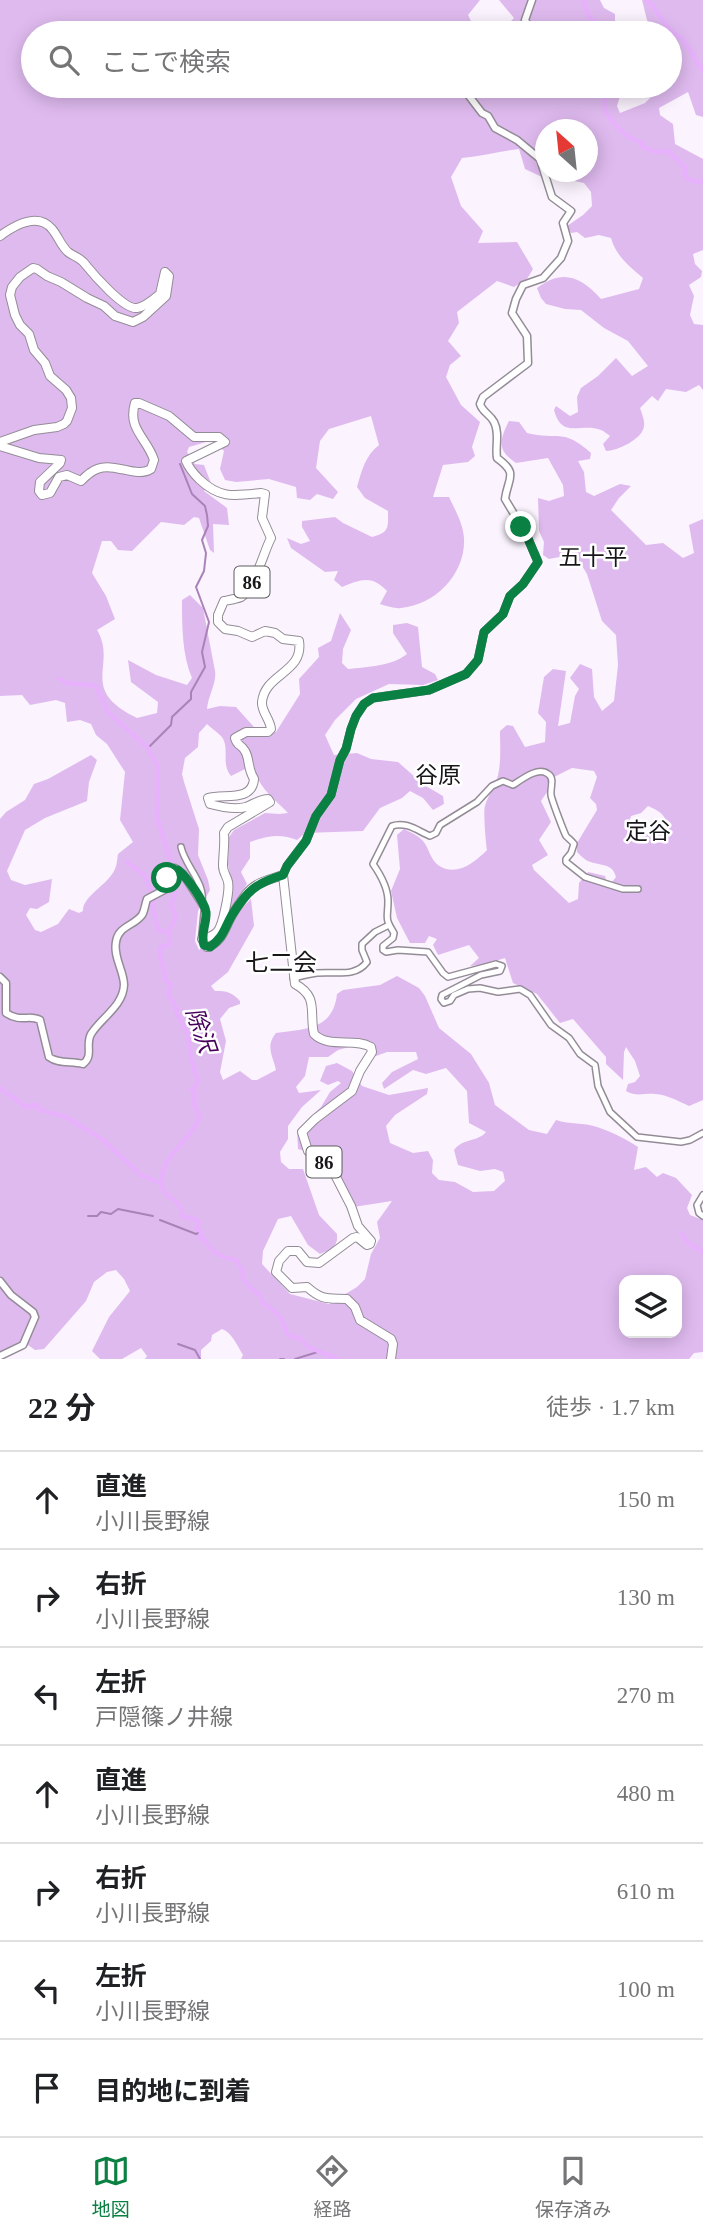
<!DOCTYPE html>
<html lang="ja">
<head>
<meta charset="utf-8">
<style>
  :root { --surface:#fff; --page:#f6f6f6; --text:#202124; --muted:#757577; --line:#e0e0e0; --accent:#0b8043 }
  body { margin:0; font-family:"Times New Roman","Noto Sans JP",serif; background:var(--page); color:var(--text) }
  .controls { position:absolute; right:21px; bottom:21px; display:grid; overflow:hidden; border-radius:14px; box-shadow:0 4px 18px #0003 }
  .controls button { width:63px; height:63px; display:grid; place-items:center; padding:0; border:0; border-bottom:2px solid var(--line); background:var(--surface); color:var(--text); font:35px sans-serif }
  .compass { position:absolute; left:535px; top:119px; width:63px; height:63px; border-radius:50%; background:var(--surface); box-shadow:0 4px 18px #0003; rotate:333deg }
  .stop { position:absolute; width:21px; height:21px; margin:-16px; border:5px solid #0b8043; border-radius:50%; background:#fff }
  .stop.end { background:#0b8043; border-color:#fff; box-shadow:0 2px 7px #0008 }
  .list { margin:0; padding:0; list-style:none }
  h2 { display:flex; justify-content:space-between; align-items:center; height:91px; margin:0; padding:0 28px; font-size:30px }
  h2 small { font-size:23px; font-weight:400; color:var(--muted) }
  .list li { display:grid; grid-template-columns:46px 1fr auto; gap:21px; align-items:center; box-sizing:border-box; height:98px; padding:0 28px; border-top:2px solid var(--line) }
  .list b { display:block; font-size:26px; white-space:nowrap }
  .list p { margin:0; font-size:23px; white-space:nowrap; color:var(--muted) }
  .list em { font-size:23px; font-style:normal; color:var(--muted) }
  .icon { flex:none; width:38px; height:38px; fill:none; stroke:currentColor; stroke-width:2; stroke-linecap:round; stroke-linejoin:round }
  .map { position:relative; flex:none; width:703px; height:1359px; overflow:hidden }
  .search { position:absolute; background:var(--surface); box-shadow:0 4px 18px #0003; left:21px; right:21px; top:21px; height:77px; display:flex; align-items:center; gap:18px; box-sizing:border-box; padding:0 24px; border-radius:38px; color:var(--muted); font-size:26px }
  .sheet { height:777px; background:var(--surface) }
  nav { display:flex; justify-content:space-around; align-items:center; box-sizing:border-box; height:98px; border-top:2px solid var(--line); background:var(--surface); font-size:19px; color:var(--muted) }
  nav a { display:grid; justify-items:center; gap:4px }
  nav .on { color:var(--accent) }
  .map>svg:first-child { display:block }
  .green { fill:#dfbaef; fill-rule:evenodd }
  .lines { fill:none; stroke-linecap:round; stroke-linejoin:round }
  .stream { stroke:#a982b8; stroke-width:2 }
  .river { stroke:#e7b1fc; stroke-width:4.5 }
  .tertiary-casing { stroke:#938c96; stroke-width:8 }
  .secondary-casing { stroke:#938c96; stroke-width:9 }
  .primary-casing { stroke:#938c96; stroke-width:10 }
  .tertiary { stroke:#fff; stroke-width:5 }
  .secondary { stroke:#fff; stroke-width:6 }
  .primary { stroke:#fff; stroke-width:8 }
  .route { stroke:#0b8043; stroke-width:9 }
  .labels { text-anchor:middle; stroke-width:5; stroke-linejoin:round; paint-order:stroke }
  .shield { fill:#fff; stroke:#5d5c5e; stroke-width:2 }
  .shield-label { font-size:19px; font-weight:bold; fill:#181619 }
  .neighbourhood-label { font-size:23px; fill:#181619; stroke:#fff }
  .water-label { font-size:23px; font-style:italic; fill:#48005d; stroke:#fff }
  .quarter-label { font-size:24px; fill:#181619; stroke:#fff }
</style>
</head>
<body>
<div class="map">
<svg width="703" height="1359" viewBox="0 0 703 1359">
  <rect width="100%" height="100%" fill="#fbf3fe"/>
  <g class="green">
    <path d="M0 0H480L468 15 477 33H33V86H623L617 106 620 113 645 103 662 86H670V70L673 63 670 50V33H654L647 20 642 0H703V117L696 115 688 92 659 108 660 115 673 124 675 144 703 159V250L693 254 695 264 702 271 701 277 689 285 694 296 690 315 694 324 703 325V390L699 385 686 392 666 389 658 401 652 396 640 408C642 414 645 421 644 426 643 439 617 451 606 451L603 444 610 436C607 434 604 431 601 430 581 422 562 440 554 410L556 406 570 416 578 412 577 397 581 388 598 376 616 358 632 376 648 366 628 341 604 328 581 310 565 309 546 304 541 298 537 288C562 268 582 277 601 299L639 289 643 278C629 266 616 256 611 238L599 235 585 238 577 232 571 233 567 226 583 215 592 206 591 192 584 183 570 180 566 172H588V130H546L547 172 542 177 525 169 519 149C500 151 482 156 462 158L451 177 461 206 483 231 478 243 517 242 533 269 527 279 514 287 497 281 457 312 459 323 448 341 461 356 450 365 446 377 461 405 480 422 472 447 475 456 468 462 443 465 433 497H449C455 510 463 523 464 538 466 573 436 605 401 608 395 609 387 606 380 604L387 591C372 575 361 579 342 587L334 580 338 571 325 572 291 548 287 538 301 544 310 541 302 527V521L335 517 343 523 372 537C390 532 388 527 388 511L365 498 357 487C362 470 365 456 379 445L371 416 329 429 320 441 316 468 338 492 333 499 317 494 310 500 297 498 296 487 269 479 236 482 225 480 220 469 224 451 213 440 189 447 187 452 195 464 204 465 211 483 204 491 227 508 229 525 213 524 214 553 210 550 199 518 194 517 184 525 161 522 132 551 118 550 111 541H102L92 573 106 596 115 619 97 630C118 665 77 689 137 718L157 713 158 702 131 682 128 660 156 675 187 685 192 678C182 655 182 625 182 600L190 595 203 608 215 671C217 683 208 696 207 709L220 706 236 707 254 727 276 732 300 694 299 679 319 657 318 648 331 641 340 613 351 630 343 649 342 663 348 669C367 667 392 666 407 654L393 633V625L407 623 418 627 422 667 435 674 438 680 423 685 389 684 356 699 335 720 325 735 334 755 357 753 371 759 398 762 424 785 443 796 444 804 433 810 423 798 410 791 402 798 380 808 363 831 305 833 297 840C280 833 267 836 250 842V858L241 872 247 884 229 911 233 889 228 864 229 837 234 830 265 813 279 814 288 813C275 799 262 791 256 774L245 769 231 776C220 763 231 748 221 736 217 732 211 728 207 724L199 733 198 747 185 758 182 774 184 782 199 829 198 855 208 880 210 890 198 911 195 941 199 950 251 899 254 926 228 972 211 986 215 991C227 991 232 992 240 1001V1004L229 1008 220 1019 226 1041 220 1072 223 1080 240 1071 252 1080H257L276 1070C273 1056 265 1046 276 1033 305 1029 333 1030 337 994L343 990 380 985 397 976 419 988 425 996 439 1028 471 1054 489 1083 495 1105 529 1130 547 1134 556 1120C570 1125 583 1122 597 1127 610 1131 626 1139 638 1147L634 1170 646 1167 657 1177 663 1173 676 1178 692 1195 687 1208 690 1215 703 1220V1352L694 1353 689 1359H241L243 1355C237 1345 232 1333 222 1329L212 1335 211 1341 201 1350V1359H145L147 1356 141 1348 122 1359H100L92 1351 109 1317 130 1291 124 1279 116 1270 107 1272 94 1282 86 1301 44 1349 35 1350 28 1345 11 1347 0 1352V819L6 812 25 800 34 784 48 779 91 755 97 760 89 782 87 801 45 818 25 830 7 871 11 880 25 885 52 879 49 902 37 909 30 908 26 915 35 930 41 932 58 924 69 909 79 913 83 911C82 897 107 885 114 871 117 866 117 860 118 854L133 842 120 820 125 772 107 744 96 735 91 724 80 720 67 722 65 703 56 700 30 705 22 695 0 696ZM353 1046 362 1047 376 1056 387 1052H416L418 1059 392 1072 382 1083 384 1089 413 1070 426 1074 446 1068 467 1091 469 1123 486 1132C478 1142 463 1138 454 1150L458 1165 480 1171 495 1169 503 1172 505 1181 494 1191 473 1192 455 1182 439 1180 432 1173 433 1160 428 1151 413 1153 390 1143 386 1126 395 1115 427 1094 428 1088 389 1095 362 1086 352 1071 337 1063 326 1066 320 1081 328 1085 338 1081 341 1083 330 1092 321 1107 297 1130 298 1149 305 1151 315 1165 329 1174 342 1195 347 1208 392 1201 377 1222 380 1238 371 1254 365 1279 357 1287 329 1304 290 1294 262 1264 263 1251 278 1219 291 1216 308 1245 320 1254 334 1248 337 1240V1234L319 1215 303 1169H289L281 1162 280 1152 288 1139V1126L302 1107 321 1090 299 1093 296 1087 305 1076 309 1057H328L338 1050ZM624 1280H677V1333H624Z"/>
    <path d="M499 0H600L604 8 615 14V33H496L502 30 514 18Z"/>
    <path d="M509 421 519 422 527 433C558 441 562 427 591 453L590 459 578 461 584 472 586 492 594 496 620 484 631 486 619 498 611 510 646 545 663 543 683 558 694 553 689 525 703 519V1100L689 1106C678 1101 668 1095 655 1094 644 1093 636 1097 626 1091L628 1084 635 1082 640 1076 635 1061 626 1047 624 1052 623 1080 606 1064V1057L573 1019 560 1023 537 994 513 983 505 958 482 965 470 966 479 958 469 945 438 955 433 945 437 939 429 936 425 943H410L397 918 391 891 400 869 397 835 404 829C410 832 419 836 423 841 429 848 430 859 438 865 456 878 475 862 487 850 486 845 483 811 485 806 488 794 497 786 499 770 501 757 500 744 500 731L507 725 513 726 525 747 545 742 546 722 538 713 544 677 553 669 566 671 558 726 570 723 575 696 579 689 570 678 580 664 592 669 594 697 602 711 614 701 618 665 616 635 602 621 587 574 575 554 549 559 543 555 544 542 539 531 538 498 549 501 564 496 563 485 548 458 516 463C497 450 499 441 509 421ZM572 768 594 771 597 777 590 798 596 804 597 810 577 843V852C580 855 583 858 586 860 598 867 612 861 616 877L612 882 606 880 605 876 588 872 579 883 578 899 569 903 534 870 532 865 548 855 539 840 551 822 541 801 547 792 548 780ZM648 806C655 809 664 813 666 821L645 834 630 835 627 830 631 816 641 813Z"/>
  </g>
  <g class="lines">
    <g class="stream">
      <path d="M148 748 171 725 172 717 191 699V692L205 667 202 652 209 622 196 587 204 571 206 553 202 540 208 526 207 515 205 506 192 494 180 464"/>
      <path d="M88 1216H97L101 1212 111 1214 118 1209 153 1216"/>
      <path d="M160 1220 196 1234 201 1232"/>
      <path d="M178 1344 195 1350 200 1359"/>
      <path d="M280 1359H284"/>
      <path d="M295 1359 321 1351"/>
    </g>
    <g class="river">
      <path d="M583 0 589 17 607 33"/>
      <path d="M647 0C660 11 666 33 682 38L703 71"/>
      <path d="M608 86C606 93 603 102 605 109 610 124 628 139 643 143L641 146 656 152 670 151 671 154 686 168 684 174C688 182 695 181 703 182"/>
      <path d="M60 679 68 684C77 681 85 687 95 685L108 712 148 748 158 767 157 818 174 870 175 895 171 904 176 918 170 928 169 945 161 946C157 957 166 968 165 980L171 984 168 994 177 1009 176 1011 188 1035 191 1058 198 1082 192 1090 195 1094 194 1106 200 1116C191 1142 158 1156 162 1186 165 1201 182 1196 182 1216L197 1220 199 1223 196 1228 201 1231 200 1239H205C210 1253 222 1258 236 1260L244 1273 242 1277 251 1289 261 1295 263 1303C276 1310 284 1320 287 1334L292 1337H299L308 1347 338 1359"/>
      <path d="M127 862 145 876 154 900 152 904 158 930 169 933"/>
      <path d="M0 1088 26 1107 37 1105 40 1110 66 1117 103 1140 141 1175 162 1184"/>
      <path d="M681 1233 687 1242 703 1252"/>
    </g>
    <g class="tertiary-casing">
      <g id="tertiary">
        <path d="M181 847C185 866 205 882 202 902"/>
        <path d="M638 889H623L585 877 566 862V859L571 853 574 844C572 841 569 839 566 836 564 832 552 801 551 795 550 788 555 778 548 774 538 766 521 780 513 785L503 781 492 786 477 802 440 825 436 833 430 836C418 831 406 821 392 826L373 864C380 874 388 889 388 901 388 919 384 917 394 933L393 938 383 946V950L386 952 398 950 428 952 443 973 448 977 496 964 502 966 500 971 481 975 442 995 441 999 444 1003 450 1001 454 995 468 989 480 988 498 992 520 989 530 995 551 1025 569 1038 580 1054 595 1065 598 1086 610 1112 637 1137 681 1142 690 1140 703 1133"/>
        <path d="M293 978C301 976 309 974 317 973 335 971 355 978 367 962L362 950V944L375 932 387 926"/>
        <path d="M703 1195 697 1205 699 1213 703 1216"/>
      </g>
    </g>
    <g class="secondary-casing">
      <g id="secondary">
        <path d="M532 33 525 20 532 0"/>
        <path d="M283 875 287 866 306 841 316 816 331 795 340 760 346 749 351 729 356 716 364 704 373 698 429 690 466 674 478 660 484 632 503 614 510 596 523 584 538 562 526 534 505 499C508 477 519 474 497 458 495 447 500 433 494 422 490 414 483 413 480 404L483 397 528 363 527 336 512 313 516 299 523 285 543 278 561 258 568 241 563 223 571 211 552 197 540 159 517 140 495 128 488 116 482 113 466 92 469 86"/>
        <path d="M0 977 6 983V1013C21 1023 29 1014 40 1020L49 1057C58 1064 71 1061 83 1064 94 1056 85 1045 91 1034 102 1017 123 1006 124 985 124 971 113 957 116 942 118 926 134 926 142 915 145 910 145 904 147 899L166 889C168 879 164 872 175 868L183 874 205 908 202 939"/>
        <path d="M0 1281 11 1295 33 1312 35 1317 23 1345 0 1356"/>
      </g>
    </g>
    <g class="primary-casing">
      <g id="primary">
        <path d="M0 236C15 225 38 212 52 229 58 236 61 246 68 252 73 256 81 258 85 264 93 274 124 310 137 308 145 307 154 299 160 294L165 272 169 276 166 296 143 317 133 322 115 316 104 306 87 298 61 282 47 276 37 269 33 268 20 277 12 287 10 295 15 315 20 325 29 334 34 350 45 363 50 376 66 390 71 398 72 408 67 421 64 424 57 427 34 430 0 442"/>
        <path d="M0 446 39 458 61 460 60 463 40 482 39 491 42 495 50 493 59 477 67 475 81 481C84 478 87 475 90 473 110 457 134 480 151 469L154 460C147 438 127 429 135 403H139L169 416 194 437H219L225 442 186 461C189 468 193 473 199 479 220 499 234 496 261 493L265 494 262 518 271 538C264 551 254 590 241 597 236 599 229 600 224 601L218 615V622L225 629 238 631 252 637 265 631 275 633 283 639 299 641C304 673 265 673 262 702 261 711 270 719 271 729L268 732H246L235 738C237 746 241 744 245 751 250 759 247 768 254 779 252 803 223 793 208 798L210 804C221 807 234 810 246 807 254 804 260 799 268 799L270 802 228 827 224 833C225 845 223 855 223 866 223 873 227 876 228 882 230 890 223 926 217 932 213 936 207 938 202 939L207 947C222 942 224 930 231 917 235 909 242 900 247 893 256 882 271 879 283 875L295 984C319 997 309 1012 314 1034 329 1049 354 1037 371 1047L372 1052 360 1071 352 1091 315 1119 302 1132 308 1151 332 1169 351 1206 358 1226 371 1241 370 1244 367 1245 357 1237 353 1238 319 1263 307 1262 298 1251H288L279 1261 276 1272 292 1288 307 1287C323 1301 327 1298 347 1299L355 1307 360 1320 391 1339 393 1344 391 1359"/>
      </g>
    </g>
    <use href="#tertiary" class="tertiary"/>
    <use href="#secondary" class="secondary"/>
    <use href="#primary" class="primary"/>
  </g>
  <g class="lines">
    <path class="route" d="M167 878V874L170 870H178C187 877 204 901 206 912 207 923 200 934 204 945L210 947C224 937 224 929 232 915 247 891 256 883 283 875L287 866 306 841 316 816 331 795 340 760 346 749 351 729 356 716 364 704 373 698 429 690 466 674 478 660 484 632 503 614 510 596 523 584 538 562 526 534 521 527"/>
  </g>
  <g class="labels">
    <g class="shield">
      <rect x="234.5" y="566.5" width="35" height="31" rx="5"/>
      <rect x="306.5" y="1146.5" width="35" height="31" rx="5"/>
    </g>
    <g class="shield-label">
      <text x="252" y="589">86</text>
      <text x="324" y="1169">86</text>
    </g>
    <g class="neighbourhood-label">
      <text x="593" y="565">五十平</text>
      <text x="438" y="783">谷原</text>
      <text x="648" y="839">定谷</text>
    </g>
    <g class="water-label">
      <text transform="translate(201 1030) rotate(71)" y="8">除沢</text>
    </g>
    <g class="quarter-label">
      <text x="281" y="971">七二会</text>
    </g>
  </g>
</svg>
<div class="controls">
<button><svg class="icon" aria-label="layers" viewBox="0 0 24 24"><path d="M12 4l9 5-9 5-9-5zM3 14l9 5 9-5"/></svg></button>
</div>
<svg class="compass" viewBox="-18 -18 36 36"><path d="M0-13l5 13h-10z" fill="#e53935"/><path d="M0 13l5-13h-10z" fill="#757577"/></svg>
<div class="stop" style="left:167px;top:878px"></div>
<div class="stop end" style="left:521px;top:527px"></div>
<div class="search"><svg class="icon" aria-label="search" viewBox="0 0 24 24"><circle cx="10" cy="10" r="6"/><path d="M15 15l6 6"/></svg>ここで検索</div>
</div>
<section class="sheet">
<h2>22 分<small>徒歩 · 1.7 km</small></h2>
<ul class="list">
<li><svg class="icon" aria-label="ahead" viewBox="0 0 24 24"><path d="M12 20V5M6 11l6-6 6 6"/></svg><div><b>直進</b><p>小川長野線</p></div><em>150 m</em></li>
<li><svg class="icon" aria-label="right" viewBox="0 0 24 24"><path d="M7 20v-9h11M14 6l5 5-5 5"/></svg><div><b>右折</b><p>小川長野線</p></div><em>130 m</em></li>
<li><svg class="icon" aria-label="left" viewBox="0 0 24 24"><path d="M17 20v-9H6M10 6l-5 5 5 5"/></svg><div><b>左折</b><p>戸隠篠ノ井線</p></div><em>270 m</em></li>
<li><svg class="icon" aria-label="ahead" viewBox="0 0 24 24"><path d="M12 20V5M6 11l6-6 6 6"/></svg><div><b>直進</b><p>小川長野線</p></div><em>480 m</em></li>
<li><svg class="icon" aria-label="right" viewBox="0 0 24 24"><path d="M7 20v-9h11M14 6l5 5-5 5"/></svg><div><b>右折</b><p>小川長野線</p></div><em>610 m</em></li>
<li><svg class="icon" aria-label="left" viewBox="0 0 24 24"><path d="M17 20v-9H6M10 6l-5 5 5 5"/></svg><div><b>左折</b><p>小川長野線</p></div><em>100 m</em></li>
<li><svg class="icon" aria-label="arrive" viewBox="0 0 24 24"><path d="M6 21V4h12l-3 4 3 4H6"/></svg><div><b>目的地に到着</b></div></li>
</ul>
</section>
<nav>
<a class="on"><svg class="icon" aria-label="map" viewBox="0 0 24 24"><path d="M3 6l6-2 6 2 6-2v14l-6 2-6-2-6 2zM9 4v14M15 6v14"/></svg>地図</a>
<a><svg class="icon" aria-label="directions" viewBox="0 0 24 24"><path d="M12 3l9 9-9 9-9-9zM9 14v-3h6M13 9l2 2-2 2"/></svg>経路</a>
<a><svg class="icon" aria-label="saved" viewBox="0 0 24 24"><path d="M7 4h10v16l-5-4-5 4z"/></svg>保存済み</a>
</nav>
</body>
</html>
